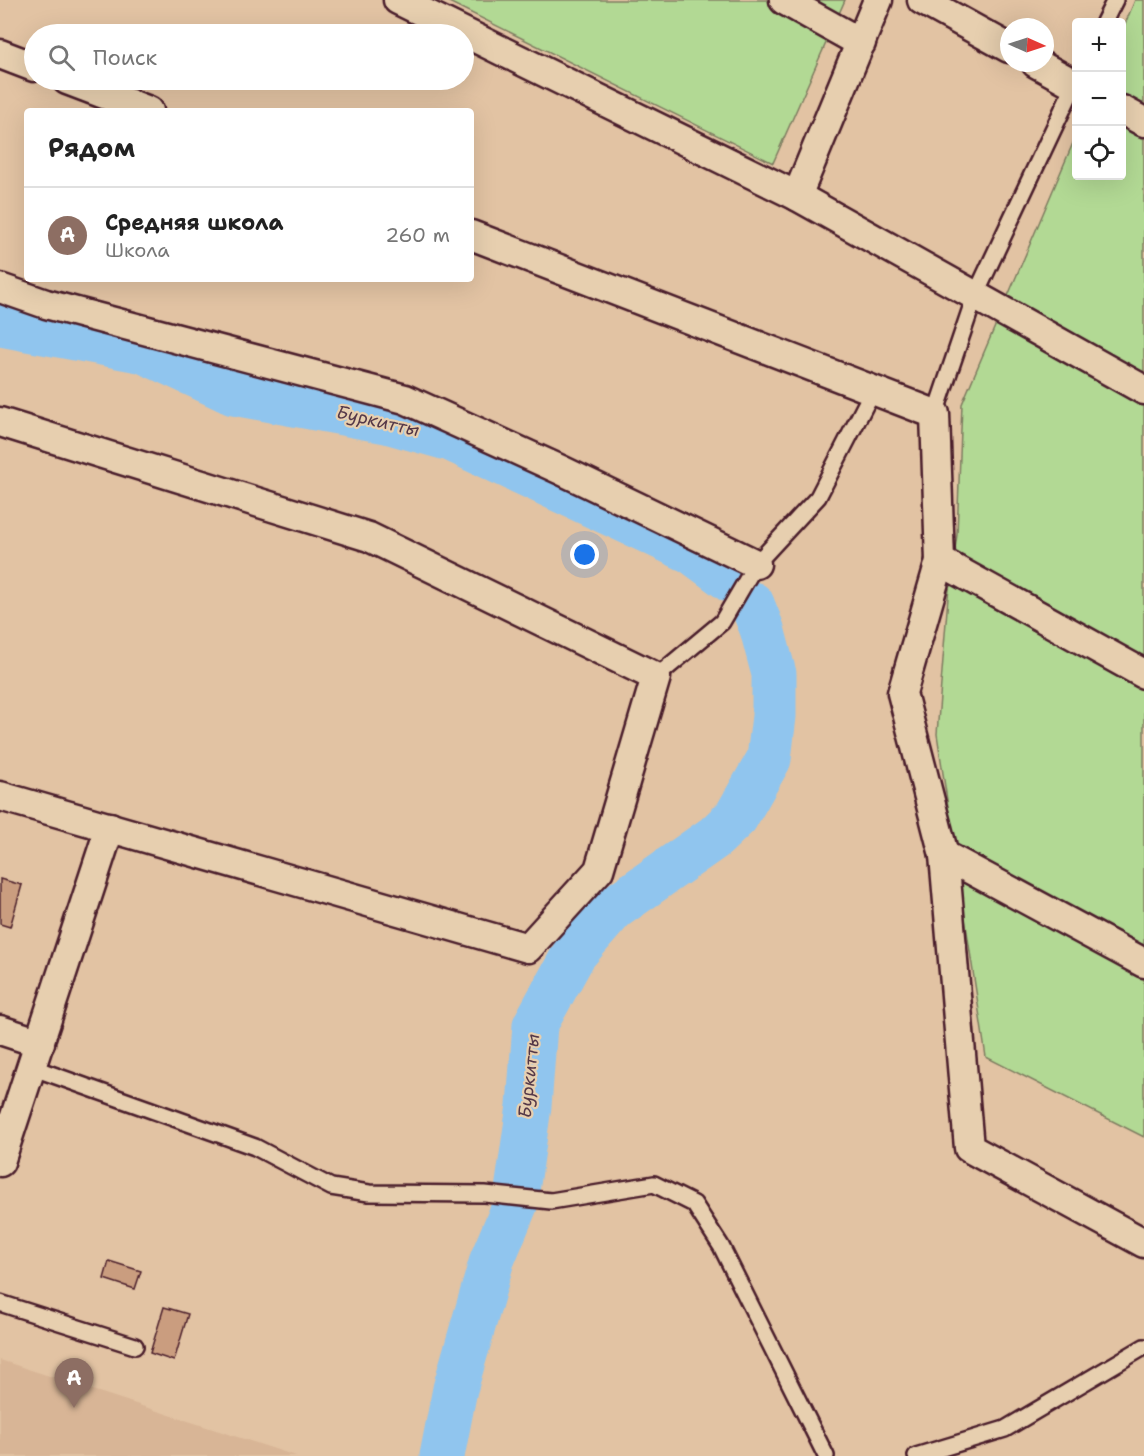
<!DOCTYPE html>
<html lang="ru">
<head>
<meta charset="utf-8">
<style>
  :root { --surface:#fff; --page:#f6f6f6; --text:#222; --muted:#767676; --line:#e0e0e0; --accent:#1f6fb2 }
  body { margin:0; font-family:"Shantell Sans",sans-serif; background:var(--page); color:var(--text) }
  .controls { position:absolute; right:18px; top:18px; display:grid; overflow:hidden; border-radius:6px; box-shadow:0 6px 24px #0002 }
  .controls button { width:54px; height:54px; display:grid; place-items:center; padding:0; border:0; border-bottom:2px solid var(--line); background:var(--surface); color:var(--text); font:30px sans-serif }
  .compass { position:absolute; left:1000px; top:18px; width:54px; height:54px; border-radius:50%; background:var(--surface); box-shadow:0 6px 24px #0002; rotate:93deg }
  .you { position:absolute; left:585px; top:555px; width:21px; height:21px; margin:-15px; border:4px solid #fff; border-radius:50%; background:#1a73e8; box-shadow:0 0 0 9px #1a73e833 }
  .badge { display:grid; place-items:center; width:39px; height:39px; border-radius:50%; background:var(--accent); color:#fff; font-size:20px; font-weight:700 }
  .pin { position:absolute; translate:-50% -50px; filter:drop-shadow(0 2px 3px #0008) }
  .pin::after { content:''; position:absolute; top:32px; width:21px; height:18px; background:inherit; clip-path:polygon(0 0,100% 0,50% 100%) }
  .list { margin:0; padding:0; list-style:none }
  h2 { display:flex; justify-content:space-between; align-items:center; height:78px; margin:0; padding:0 24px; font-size:26px }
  h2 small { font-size:20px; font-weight:400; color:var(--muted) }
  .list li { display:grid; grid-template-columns:39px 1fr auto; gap:18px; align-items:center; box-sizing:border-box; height:96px; padding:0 24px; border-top:2px solid var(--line) }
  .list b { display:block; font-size:22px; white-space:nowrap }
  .list p { margin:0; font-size:20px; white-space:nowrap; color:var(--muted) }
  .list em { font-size:20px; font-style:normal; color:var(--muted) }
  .icon { flex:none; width:33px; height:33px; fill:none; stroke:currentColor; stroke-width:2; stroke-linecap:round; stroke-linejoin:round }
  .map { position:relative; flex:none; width:1144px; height:1456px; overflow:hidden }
  .search { position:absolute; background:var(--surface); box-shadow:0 6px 24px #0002; left:24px; top:24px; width:450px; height:66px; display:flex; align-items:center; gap:15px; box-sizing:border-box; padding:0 21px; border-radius:33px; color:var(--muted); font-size:22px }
  .panel { position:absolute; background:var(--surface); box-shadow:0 6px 24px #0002; left:24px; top:108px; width:450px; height:174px; border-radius:6px }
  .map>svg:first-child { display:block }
  .built { fill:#d8b596 }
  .green { fill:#b2d994; stroke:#7e7c60; stroke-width:1.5 }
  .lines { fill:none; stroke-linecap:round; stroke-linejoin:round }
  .river { stroke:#90c5ee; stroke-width:45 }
  .building { fill:#ca9d7f; stroke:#4a1f2b; stroke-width:1.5 }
  .lane-casing { stroke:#4a1f2b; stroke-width:20 }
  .street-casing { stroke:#4a1f2b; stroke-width:33 }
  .lane { stroke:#e7cfaf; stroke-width:15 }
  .street { stroke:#e7cfaf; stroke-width:28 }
  .labels { text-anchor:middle; stroke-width:4.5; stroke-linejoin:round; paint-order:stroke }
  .water-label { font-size:18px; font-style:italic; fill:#543848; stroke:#e7cfaf }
</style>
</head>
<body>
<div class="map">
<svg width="1144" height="1456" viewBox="0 0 1144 1456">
  <rect width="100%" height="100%" fill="#e2c3a3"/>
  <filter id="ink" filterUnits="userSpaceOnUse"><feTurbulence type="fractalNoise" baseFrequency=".0167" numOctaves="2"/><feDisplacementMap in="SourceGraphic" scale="12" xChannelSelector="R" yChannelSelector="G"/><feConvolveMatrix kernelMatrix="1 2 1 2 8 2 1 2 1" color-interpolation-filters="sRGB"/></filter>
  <g filter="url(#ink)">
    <path class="built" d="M0 1360 296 1456H0Z"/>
    <g class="green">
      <path d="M445 0H845L773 163Z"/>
      <path d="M1135 0H1144V1137L986 1057 937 734 948 597 957 535 962 404 1076 136V176H1122V31Z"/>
    </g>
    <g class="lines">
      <g class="river">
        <path d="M0 324 144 351 234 393 387 421 451 439 691 551 733 582"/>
        <path d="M442 1456 455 1389 492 1260 515 1205 529 1106 535 1025 574 954 614 908 715 837 736 817 769 759 774 716V674L762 629 752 604"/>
      </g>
    </g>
    <g class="building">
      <path d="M0 879 22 885 10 927 0 924Z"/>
      <path d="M109 1261 141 1271 135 1289 104 1279Z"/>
      <path d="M164 1307 188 1314 174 1361 150 1353Z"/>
    </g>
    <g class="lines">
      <g class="lane-casing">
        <g id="lane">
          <path d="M1104 22 1115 0"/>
          <path d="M935 414 975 296 1076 81"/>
          <path d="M656 677 722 622 756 564 818 497 873 390"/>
          <path d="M31 1067 255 1147 331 1187 369 1193 485 1194 551 1201 654 1184 694 1204 721 1246 826 1456"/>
          <path d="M0 1303 135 1346"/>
          <path d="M916 1456 1005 1429 1144 1347"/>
        </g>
      </g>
      <g class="street-casing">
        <g id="street">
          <path d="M398 0 797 196 1144 390"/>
          <path d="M784 0 861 43"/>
          <path d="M922 0 1009 48"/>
          <path d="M0 54 34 67"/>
          <path d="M1036 63 1076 85"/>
          <path d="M67 80 149 111"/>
          <path d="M1122 110 1144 122"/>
          <path d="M797 196 878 0"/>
          <path d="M471 235 935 414 940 561 1144 674"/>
          <path d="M0 288 46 304 405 399 561 470 756 564"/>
          <path d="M0 422 369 537 656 677 599 870 528 948 0 796"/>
          <path d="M940 561 902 693 944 855 1144 963"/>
          <path d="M944 855 969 1148 1144 1243"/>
          <path d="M0 1030 40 1043"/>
          <path d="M0 1162 110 827"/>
        </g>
      </g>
      <use href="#lane" class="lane"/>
      <use href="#street" class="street"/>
    </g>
  </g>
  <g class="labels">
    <g class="water-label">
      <text transform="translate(378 421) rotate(13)" y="6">Буркитты</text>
      <text transform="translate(529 1076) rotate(-84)" y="6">Буркитты</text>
    </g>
  </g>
</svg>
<div class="controls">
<button>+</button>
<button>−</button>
<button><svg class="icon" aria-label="locate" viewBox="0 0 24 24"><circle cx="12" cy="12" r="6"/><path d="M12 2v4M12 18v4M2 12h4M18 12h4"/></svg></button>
</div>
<svg class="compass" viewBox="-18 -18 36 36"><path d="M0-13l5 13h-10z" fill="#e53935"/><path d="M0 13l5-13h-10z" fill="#767676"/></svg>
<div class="you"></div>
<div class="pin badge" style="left:74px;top:1408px;background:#8d6e63">A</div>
<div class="search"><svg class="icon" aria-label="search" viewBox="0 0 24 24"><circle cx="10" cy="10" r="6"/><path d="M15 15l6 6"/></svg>Поиск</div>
<section class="panel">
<h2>Рядом<small></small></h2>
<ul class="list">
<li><span class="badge" style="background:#8d6e63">A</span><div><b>Средняя школа</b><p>Школа</p></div><em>260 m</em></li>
</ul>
</section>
</div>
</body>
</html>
